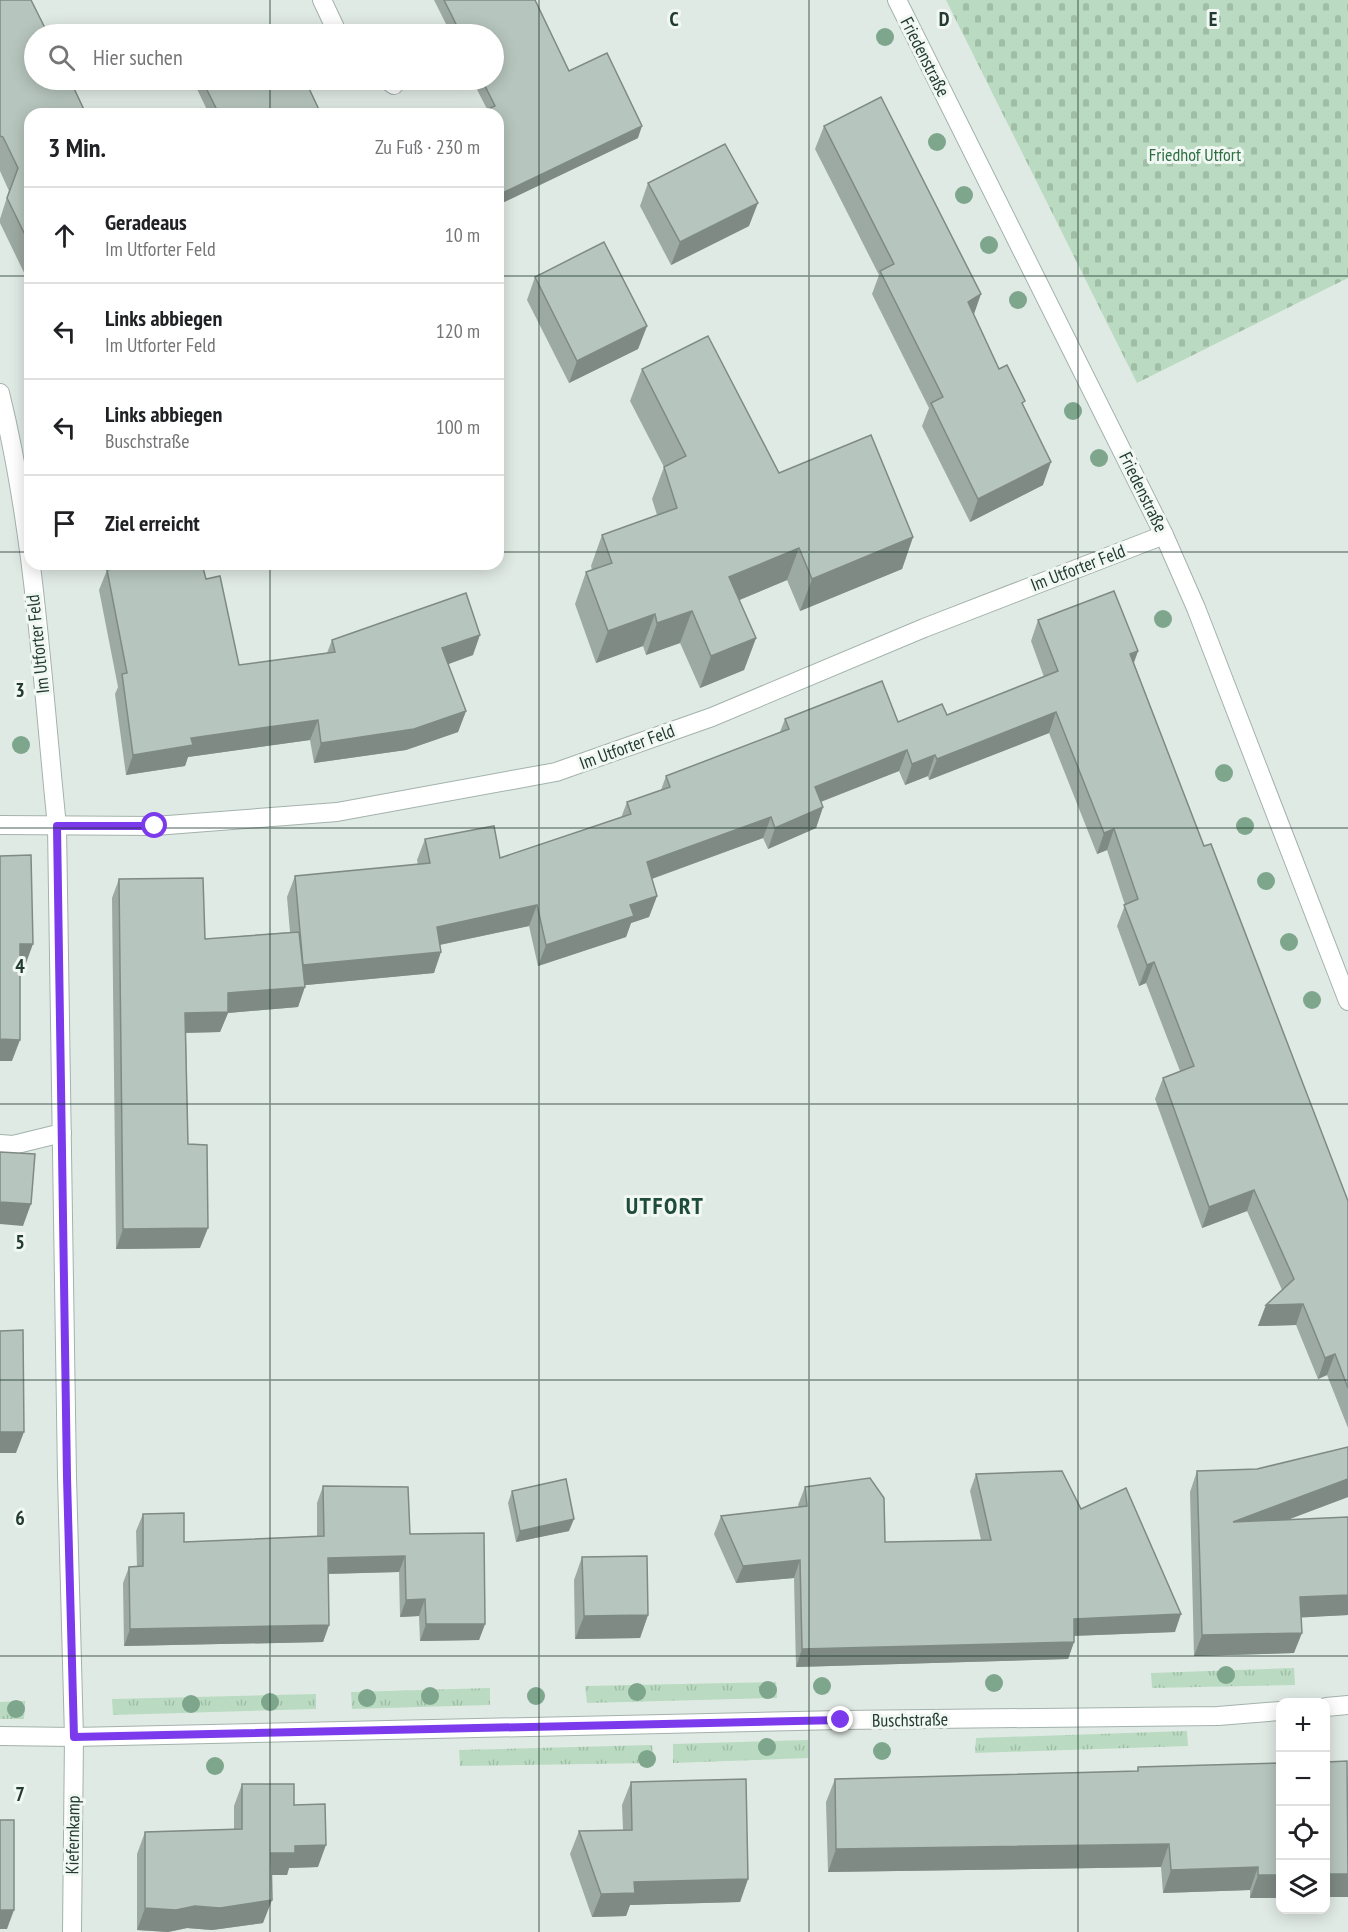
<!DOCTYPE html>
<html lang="de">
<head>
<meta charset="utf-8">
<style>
  :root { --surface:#fff; --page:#f2f2f2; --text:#202124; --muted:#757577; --line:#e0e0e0 }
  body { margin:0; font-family:"PT Sans Narrow",sans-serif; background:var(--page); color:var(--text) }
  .controls { position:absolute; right:18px; bottom:18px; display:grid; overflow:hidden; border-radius:12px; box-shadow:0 3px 15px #0003 }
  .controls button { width:54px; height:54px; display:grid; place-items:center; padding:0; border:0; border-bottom:2px solid var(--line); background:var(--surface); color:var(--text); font:30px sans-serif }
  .stop { position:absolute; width:18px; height:18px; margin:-14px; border:4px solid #7c3aed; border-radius:50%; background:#fff }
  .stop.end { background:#7c3aed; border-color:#fff; box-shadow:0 2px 6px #0008 }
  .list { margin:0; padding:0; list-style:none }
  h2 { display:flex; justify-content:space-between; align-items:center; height:78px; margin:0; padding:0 24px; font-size:26px }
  h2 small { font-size:20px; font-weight:400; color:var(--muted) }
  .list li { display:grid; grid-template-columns:39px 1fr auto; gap:18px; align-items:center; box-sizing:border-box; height:96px; padding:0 24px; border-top:2px solid var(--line) }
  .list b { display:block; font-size:22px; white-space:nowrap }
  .list p { margin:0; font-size:20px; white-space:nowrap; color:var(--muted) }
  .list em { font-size:20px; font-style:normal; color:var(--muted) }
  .icon { flex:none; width:33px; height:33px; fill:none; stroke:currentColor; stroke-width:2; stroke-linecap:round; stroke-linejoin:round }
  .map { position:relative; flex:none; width:1348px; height:1932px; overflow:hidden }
  .search { position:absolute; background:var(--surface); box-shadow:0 3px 15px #0003; left:24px; top:24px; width:480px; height:66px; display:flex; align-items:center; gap:15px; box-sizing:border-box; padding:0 21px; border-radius:33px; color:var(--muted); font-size:22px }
  .panel { position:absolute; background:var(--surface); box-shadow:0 3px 15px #0003; left:24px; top:108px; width:480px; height:462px; border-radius:18px }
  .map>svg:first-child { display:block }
  .grass { fill:url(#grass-tufts) }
  .cemetery { fill:url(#cemetery-stones) }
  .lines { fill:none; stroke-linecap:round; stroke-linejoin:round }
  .service-casing { stroke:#a3b2ac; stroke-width:20 }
  .minor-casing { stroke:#a3b2ac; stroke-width:20 }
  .service { stroke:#fff; stroke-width:18 }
  .minor { stroke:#fff; stroke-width:18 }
  .tree { fill:#7ea68c }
  .wall { fill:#9da9a3 }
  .shaded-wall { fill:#7f8a85 }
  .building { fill:#b6c5be; stroke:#7f8a85; stroke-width:1.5 }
  .route { stroke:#7c3aed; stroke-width:8 }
  .grid { fill:none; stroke:#223a32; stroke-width:1.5; stroke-opacity:0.55 }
  .labels { text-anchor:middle; stroke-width:6; stroke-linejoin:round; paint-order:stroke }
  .street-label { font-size:18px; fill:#223a32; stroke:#f1f7f3 }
  .park-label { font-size:18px; fill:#2e6e43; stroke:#f1f7f3 }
  .district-label { font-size:24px; font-weight:bold; letter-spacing:1.5px; fill:#1f4b3d; stroke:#f1f7f3 }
  .grid-label { font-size:20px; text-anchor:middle; font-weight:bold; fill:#223a32; stroke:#f1f7f3; stroke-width:6; stroke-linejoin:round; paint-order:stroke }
</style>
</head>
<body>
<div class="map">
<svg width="1348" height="1932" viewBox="0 0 1348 1932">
  <defs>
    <pattern id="grass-tufts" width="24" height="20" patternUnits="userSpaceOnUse" patternTransform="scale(1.5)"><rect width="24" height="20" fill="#badbc1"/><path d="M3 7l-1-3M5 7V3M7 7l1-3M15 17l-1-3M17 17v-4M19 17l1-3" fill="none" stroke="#a0bda6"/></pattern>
    <pattern id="cemetery-stones" width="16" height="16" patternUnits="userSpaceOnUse" patternTransform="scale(1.5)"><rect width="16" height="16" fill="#badbc1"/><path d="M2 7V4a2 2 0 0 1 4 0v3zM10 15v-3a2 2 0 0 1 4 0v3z" fill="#a0bda6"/></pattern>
  </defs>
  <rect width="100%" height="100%" fill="#e0eae5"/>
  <g class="grass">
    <path d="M1294 1668 1295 1685 1152 1688 1151 1673Z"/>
    <path d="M776 1682 777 1698 587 1703 585 1686Z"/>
    <path d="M490 1688V1705L352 1709 351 1692Z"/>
    <path d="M316 1694V1709L113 1715 112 1699Z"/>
    <path d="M25 1701 24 1719H0V1702Z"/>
    <path d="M1187 1731 1188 1746 975 1753 976 1738Z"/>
    <path d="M808 1740V1758L673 1763V1744Z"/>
    <path d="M652 1745 654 1763 460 1766 459 1750Z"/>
  </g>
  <path class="cemetery" d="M946 0H1348V278L1137 383Z"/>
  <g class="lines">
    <g class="service-casing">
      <g id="service">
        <path d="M57 826 67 1477 74 1737"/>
        <path d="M0 1144 13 1145 62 1133"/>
      </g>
    </g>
    <g class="minor-casing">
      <g id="minor">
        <path d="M322 0 338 34"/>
        <path d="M897 0 1164 535 1196 608 1348 1001"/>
        <path d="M387 80 394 85"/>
        <path d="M0 393C35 534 42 682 57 826"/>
        <path d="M0 825 155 826 337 812 556 772 712 717 924 628 1164 535"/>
        <path d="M1326 1707 1348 1705"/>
        <path d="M0 1736 74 1737 841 1720 1218 1716 1280 1711"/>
        <path d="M72 1932 74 1737"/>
      </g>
    </g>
    <use href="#service" class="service"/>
    <use href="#minor" class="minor"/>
  </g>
  <g class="tree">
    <circle cx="885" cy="37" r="9"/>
    <circle cx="937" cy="142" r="9"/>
    <circle cx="964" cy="195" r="9"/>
    <circle cx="989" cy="245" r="9"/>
    <circle cx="1018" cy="300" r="9"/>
    <circle cx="1073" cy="411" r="9"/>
    <circle cx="1099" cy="458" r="9"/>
    <circle cx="1163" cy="619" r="9"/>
    <circle cx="21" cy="745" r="9"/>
    <circle cx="1224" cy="773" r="9"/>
    <circle cx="1245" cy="826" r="9"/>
    <circle cx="1266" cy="881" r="9"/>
    <circle cx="1289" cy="942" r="9"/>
    <circle cx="1312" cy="1000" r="9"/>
    <circle cx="1226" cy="1675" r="9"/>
    <circle cx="994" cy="1683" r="9"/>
    <circle cx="822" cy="1686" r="9"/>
    <circle cx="768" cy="1690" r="9"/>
    <circle cx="637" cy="1692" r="9"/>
    <circle cx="430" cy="1696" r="9"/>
    <circle cx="536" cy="1696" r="9"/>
    <circle cx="367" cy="1698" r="9"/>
    <circle cx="270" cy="1702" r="9"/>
    <circle cx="191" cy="1704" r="9"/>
    <circle cx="16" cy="1709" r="9"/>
    <circle cx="767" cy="1747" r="9"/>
    <circle cx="882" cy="1751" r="9"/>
    <circle cx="647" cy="1759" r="9"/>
    <circle cx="215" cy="1766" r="9"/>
  </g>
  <g class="wall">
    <path d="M0 0 30 114V285L0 223V219L9 191 0 171Z"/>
    <path d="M434 0H535L569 71 638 138 498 205V114L487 109 472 80H494V34H451Z"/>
    <path d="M201 80H202L321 114H209L197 89Z"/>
    <path d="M824 126 974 315 999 369 1023 406 1043 485 970 522 922 426 929 408 872 294 879 275 815 149Z"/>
    <path d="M648 183 749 226 671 265 640 206Z"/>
    <path d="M535 277 647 326 638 349 569 383 527 300Z"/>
    <path d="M642 369 779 473 913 537 902 569 800 611 787 580 739 600 756 638 744 670 700 688 680 643 646 655 643 646 596 663 575 604 586 572 592 570 591 566 602 535 657 515 652 499 664 467 630 401Z"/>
    <path d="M107 570 206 579 239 665 327 653 332 640 473 655 448 664 466 711 458 732 406 750 314 763 310 740 188 757 185 766 126 775 115 694 118 687 99 590Z"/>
    <path d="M1038 620 1138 651 1134 663 1204 846 1348 1201V1428L1327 1375 1318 1379 1296 1325 1258 1326 1266 1305 1282 1290 1247 1211 1202 1228 1155 1099 1163 1078 1180 1071 1146 983 1139 986 1117 926 1125 905 1107 850 1097 854 1049 733 929 780 928 776 905 785 899 771 821 802 823 807 816 828 768 849 763 838 652 879 657 896 649 917 631 923 626 937 538 966 529 926 440 945 434 973 305 985 298 1007 228 1013 220 1032 186 1033 188 1144 200 1248 116 1249 112 898 119 879 205 939 290 932 287 897 295 876 418 865 417 860 425 839 500 858 621 818 627 802 661 790 666 776 780 732 785 719 898 722 947 715 1044 677 1031 641Z"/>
    <path d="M1348 1447V1497L1287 1520 1348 1615 1301 1617 1294 1653 1194 1656 1190 1492 1197 1471 1257 1469Z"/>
    <path d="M976 1474 1081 1509 1175 1632 1074 1636V1642L1068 1659 796 1667 794 1578 736 1583 714 1534 721 1516 799 1507 798 1505 805 1487 885 1542 981 1540 970 1491Z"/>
    <path d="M323 1486 410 1534 485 1624 479 1640 420 1641 419 1616 400 1617 399 1572 328 1574 329 1625 323 1642 124 1646 123 1583 129 1567H137L136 1531 143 1514 184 1542 317 1536V1503Z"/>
    <path d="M512 1491 569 1531 516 1542 508 1503Z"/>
    <path d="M582 1557 648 1615 640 1638 575 1639 574 1580Z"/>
    <path d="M1281 1763V1898H1250V1890L1163 1893 1161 1867 828 1872 826 1802 835 1779 1137 1771 1138 1767Z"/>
    <path d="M631 1782 748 1879 740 1902 630 1905 626 1916 592 1917 570 1854 579 1831 623 1830 622 1805Z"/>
    <path d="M242 1784 294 1805 318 1867 289 1868 287 1875H271L263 1923 212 1930 187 1928 168 1932 137 1930V1854L145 1832 234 1829V1806Z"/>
  </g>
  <g class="shaded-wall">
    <path d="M642 126 638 138 498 205V195Z"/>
    <path d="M758 203 749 226 671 265 680 242Z"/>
    <path d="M981 294 973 317 968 302Z"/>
    <path d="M647 326 638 349 569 383 577 361Z"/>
    <path d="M1051 462 1043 485 970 522 978 499Z"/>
    <path d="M913 537 902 569 800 611 812 579Z"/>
    <path d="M799 548 787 580 718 609 729 577Z"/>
    <path d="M692 611 680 643 646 655 657 623Z"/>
    <path d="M655 614 643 646 596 663 608 631Z"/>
    <path d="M480 635 473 655 435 669 442 648Z"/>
    <path d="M756 638 744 670 700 688 711 656Z"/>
    <path d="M1138 651 1130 672V654Z"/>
    <path d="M466 711 458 732 406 750 314 763 321 743Z"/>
    <path d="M1056 712 1049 733 929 780 937 759Z"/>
    <path d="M318 720 310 740 188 757 185 766 126 775 133 755 191 738Z"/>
    <path d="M907 750 899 771 807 807 815 787Z"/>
    <path d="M935 755 928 776 905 785 912 764Z"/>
    <path d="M823 807 816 828 768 849 775 828Z"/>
    <path d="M771 817 763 838 640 883 647 862Z"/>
    <path d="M1114 829 1107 850 1097 854 1104 833Z"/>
    <path d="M657 896 649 917 631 923 626 937 538 966 546 945 630 905Z"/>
    <path d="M537 905 529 926 429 947 437 927Z"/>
    <path d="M20 944H33L25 966H12Z"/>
    <path d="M441 952 434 973 296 986 303 965Z"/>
    <path d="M1154 962 1146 983 1139 986 1147 965Z"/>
    <path d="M305 987 298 1007 228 1013 220 1032 178 1033 185 1013 228 993Z"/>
    <path d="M0 1039 20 1040 12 1061H0Z"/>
    <path d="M1254 1190 1247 1211 1202 1228 1209 1207Z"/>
    <path d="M0 1202 31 1204 23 1226 0 1224Z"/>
    <path d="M208 1228 200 1248 116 1249 123 1229Z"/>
    <path d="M1303 1304 1296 1325 1258 1326 1266 1305Z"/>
    <path d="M1335 1354 1327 1375 1318 1379 1325 1358Z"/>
    <path d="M0 1432H24L16 1453H0Z"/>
    <path d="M1348 1479V1497L1226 1543 1233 1522Z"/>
    <path d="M574 1519 569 1531 516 1542 520 1531Z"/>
    <path d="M405 1556 399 1572 322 1574 328 1558Z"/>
    <path d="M800 1560 794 1578 736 1583 743 1566Z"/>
    <path d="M1348 1595V1615L1293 1618 1300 1597Z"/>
    <path d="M425 1599 419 1616 400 1617 406 1600Z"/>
    <path d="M1181 1614 1175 1632 1068 1636 1074 1619Z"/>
    <path d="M648 1615 640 1638 575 1639 584 1616Z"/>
    <path d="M426 1624H485L479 1640 420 1641Z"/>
    <path d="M329 1625 323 1642 124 1646 130 1629Z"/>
    <path d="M1302 1633 1294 1653 1194 1656 1202 1635Z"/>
    <path d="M1074 1642 1068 1659 796 1667 802 1649Z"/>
    <path d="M1169 1844 1161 1867 828 1872 836 1849Z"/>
    <path d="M326 1845 318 1867 289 1868 287 1875H263L271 1853 295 1846Z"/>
    <path d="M1258 1867 1250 1890 1163 1893 1171 1870Z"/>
    <rect x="1326" y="1874" width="22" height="23"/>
    <path d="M1258 1875H1281V1898H1250Z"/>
    <path d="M748 1879 740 1902 630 1905 626 1916 592 1917 601 1894 634 1882Z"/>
    <path d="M272 1900 263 1923 212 1930 187 1928 168 1932 137 1930 145 1908 195 1906Z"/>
    <path d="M0 1910H14L7 1929H0Z"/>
  </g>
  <g class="building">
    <path d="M0 0H31L48 34H34V80H70L86 114H30V245L7 198 18 168 3 137 0 136Z"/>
    <path d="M444 0H535L569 71 607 53 642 126 498 195V114H477L495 106 482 80H494V34H461Z"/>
    <path d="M202 80H305L321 114H219Z"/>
    <path d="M881 97 981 294 968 302 999 369 1007 365 1025 401 1022 403 1051 462 978 499 931 403 943 397 880 271 894 264 824 126Z"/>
    <path d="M725 144 758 203 680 242 648 183Z"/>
    <path d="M604 242 647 326 577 361 535 277Z"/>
    <path d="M708 336 779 473 871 435 913 537 812 579 799 548 729 577 756 638 711 656 692 611 657 623 655 614 608 631 586 572 612 563 602 535 677 508 664 467 686 456 642 369Z"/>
    <path d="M135 564H202L206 579 220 576 239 665 335 652 332 640 466 593 480 635 442 648 466 711 414 729 321 743 318 720 191 738 193 745 133 755 122 674 127 673 107 570Z"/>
    <path d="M1114 591 1138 651 1130 654 1204 846 1211 844 1348 1201V1388L1335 1354 1325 1358 1303 1304 1266 1305 1294 1279 1254 1190 1209 1207 1163 1078 1194 1066 1154 962 1147 965 1124 905 1138 899 1114 829 1104 833 1056 712 937 759 935 755 912 764 907 750 815 787 823 807 775 828 771 817 647 862 657 896 630 905 634 916 546 945 537 905 437 927 441 952 303 965 295 876 430 863 425 839 494 826 500 858 631 814 627 802 670 787 666 776 789 729 785 719 882 681 898 722 942 704 947 715 1058 671 1038 620Z"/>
    <path d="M31 855 33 944H20V1040L0 1039V856Z"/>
    <path d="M203 878 205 939 299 932 305 987 228 993V1012L185 1013 188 1144 207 1145 208 1228 123 1229 119 879Z"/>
    <path d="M0 1152 35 1154 31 1204 0 1202Z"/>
    <path d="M23 1330 24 1432H0V1331Z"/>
    <path d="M1348 1447V1479L1233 1522 1348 1517V1595L1300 1597 1302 1633 1202 1635 1197 1471 1257 1469Z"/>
    <path d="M1062 1471 1081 1509 1126 1488 1181 1614 1074 1619V1642L802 1649 800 1560 743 1566 721 1516 807 1506 805 1487 870 1478 884 1498 885 1542 991 1540 976 1474Z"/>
    <path d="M566 1479 574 1519 520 1531 512 1491Z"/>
    <path d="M323 1486 408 1487 410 1534 484 1533 485 1624H426L425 1599 406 1600 405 1556 328 1558 329 1625 130 1629 129 1567 143 1566V1514L184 1513V1542L324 1536Z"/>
    <path d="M647 1556 648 1615 584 1616 582 1557Z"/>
    <path d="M1347 1761 1348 1874H1326V1762Z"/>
    <path d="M1281 1763V1875H1258V1867L1171 1870 1169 1844 836 1849 835 1779 1138 1771V1767Z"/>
    <path d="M746 1779 748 1879 634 1882 635 1893 601 1894 579 1831 632 1830 631 1782Z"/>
    <path d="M242 1784H294V1805L325 1804 326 1845 295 1846V1853H271L272 1900 220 1908 195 1906 176 1910 145 1908V1832L242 1829Z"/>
    <rect x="0" y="1820" width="14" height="90"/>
  </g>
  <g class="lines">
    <path class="route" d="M155 826H57L67 1477 74 1737 841 1720"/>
  </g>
  <path class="grid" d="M270 0V34M539 0V1932M809 0V1932M1078 0V1932M270 80V114M0 276H30M498 276H1348M0 552H30M498 552H1348M270 564V1932M0 828H1348M0 1104H1348M0 1380H1348M0 1656H1348"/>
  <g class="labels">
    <g class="street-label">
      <text transform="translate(925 57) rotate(63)" y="6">Friedenstraße</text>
      <text transform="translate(1143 492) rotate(64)" y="6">Friedenstraße</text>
      <text transform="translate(1078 568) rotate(-21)" y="6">Im Utforter Feld</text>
      <text transform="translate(38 644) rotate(-96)" y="6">Im Utforter Feld</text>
      <text transform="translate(627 747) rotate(-20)" y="6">Im Utforter Feld</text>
      <text transform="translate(910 1720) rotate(-1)" y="6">Buschstraße</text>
      <text transform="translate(73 1835) rotate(-89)" y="6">Kiefernkamp</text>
    </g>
    <g class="park-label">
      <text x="1195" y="161">Friedhof Utfort</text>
    </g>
    <g class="district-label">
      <text x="665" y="1214">UTFORT</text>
    </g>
  </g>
  <g class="grid-label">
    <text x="674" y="26">C</text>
    <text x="944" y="26">D</text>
    <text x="1213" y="26">E</text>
    <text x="20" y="697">3</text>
    <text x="20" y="973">4</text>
    <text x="20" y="1249">5</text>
    <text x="20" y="1525">6</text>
    <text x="20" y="1801">7</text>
  </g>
</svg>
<div class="controls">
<button>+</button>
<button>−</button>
<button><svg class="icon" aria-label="locate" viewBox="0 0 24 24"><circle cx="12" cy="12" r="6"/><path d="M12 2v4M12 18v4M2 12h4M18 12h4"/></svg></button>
<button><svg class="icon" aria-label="layers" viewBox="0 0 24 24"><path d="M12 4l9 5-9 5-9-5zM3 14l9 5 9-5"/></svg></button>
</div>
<div class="stop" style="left:155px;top:826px"></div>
<div class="stop end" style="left:841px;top:1720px"></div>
<div class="search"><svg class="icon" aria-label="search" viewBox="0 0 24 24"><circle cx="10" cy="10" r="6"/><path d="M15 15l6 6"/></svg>Hier suchen</div>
<section class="panel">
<h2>3 Min.<small>Zu Fuß · 230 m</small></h2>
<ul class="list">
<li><svg class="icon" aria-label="ahead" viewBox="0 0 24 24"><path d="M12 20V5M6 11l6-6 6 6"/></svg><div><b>Geradeaus</b><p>Im Utforter Feld</p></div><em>10 m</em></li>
<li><svg class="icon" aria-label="left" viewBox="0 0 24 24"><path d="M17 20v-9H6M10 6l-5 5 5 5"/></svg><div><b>Links abbiegen</b><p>Im Utforter Feld</p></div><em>120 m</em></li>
<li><svg class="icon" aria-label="left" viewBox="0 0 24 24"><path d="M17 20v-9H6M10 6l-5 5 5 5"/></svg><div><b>Links abbiegen</b><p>Buschstraße</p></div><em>100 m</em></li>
<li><svg class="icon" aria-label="arrive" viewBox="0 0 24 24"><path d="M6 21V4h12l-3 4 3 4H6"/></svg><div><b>Ziel erreicht</b></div></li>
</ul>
</section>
</div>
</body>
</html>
